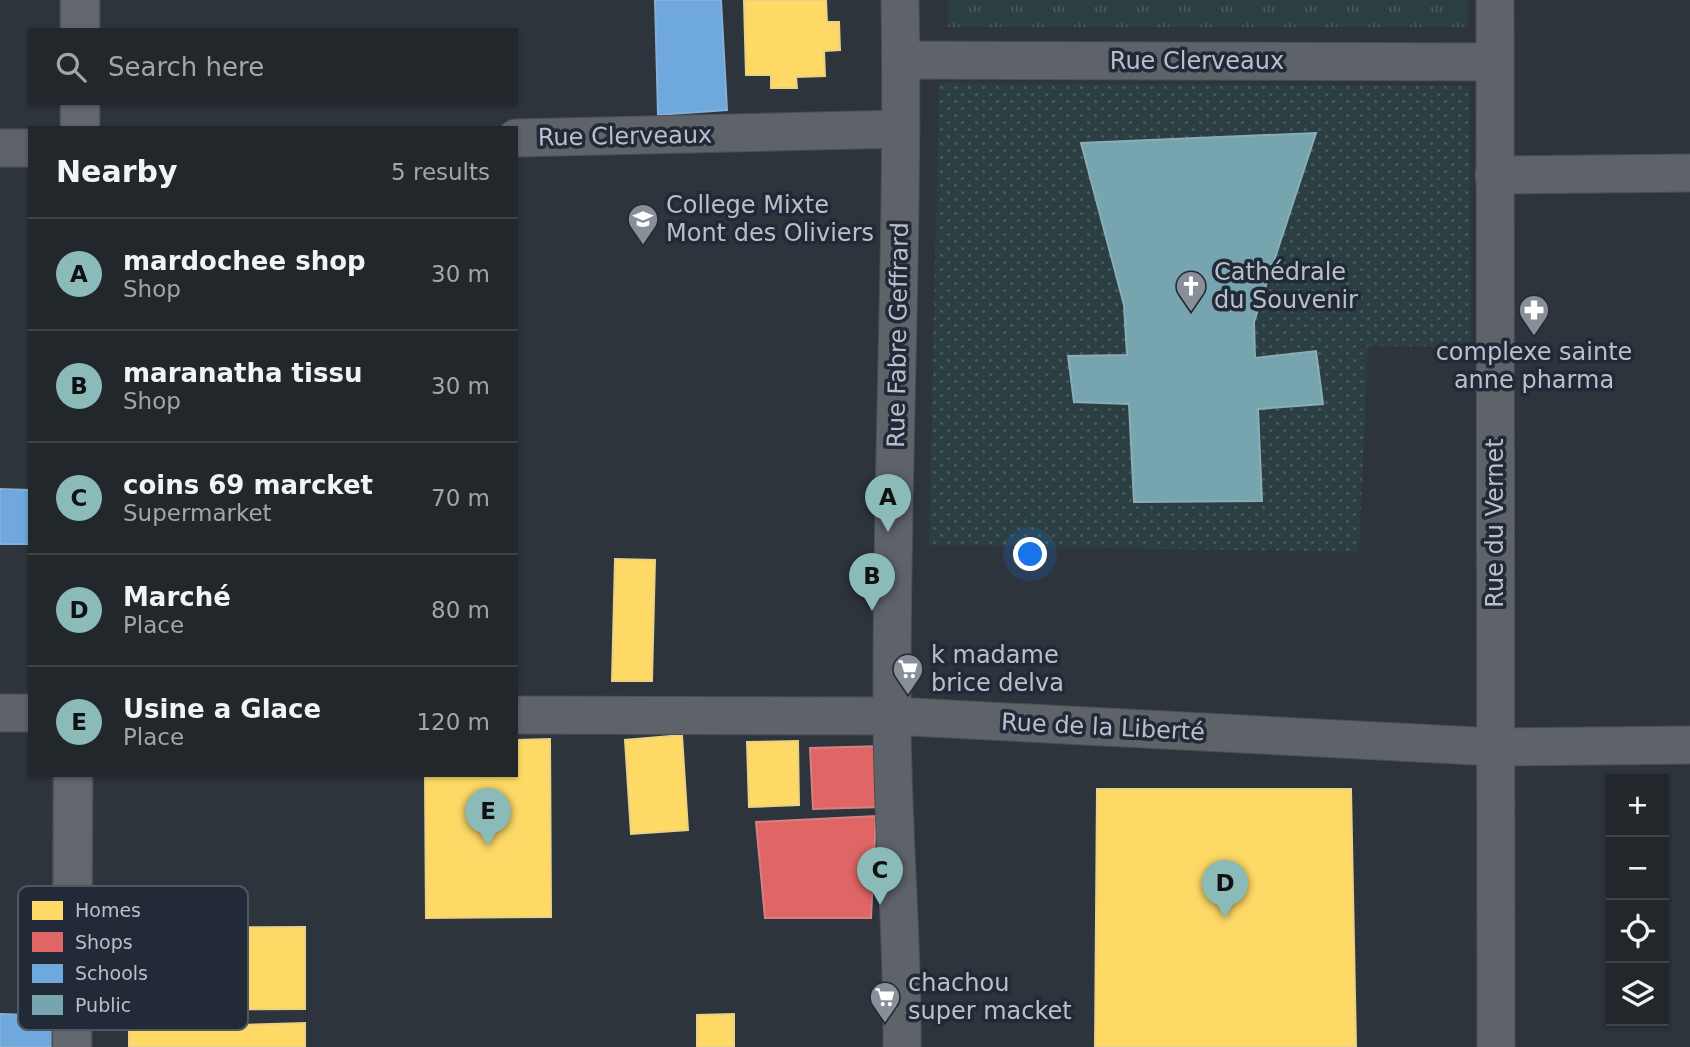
<!DOCTYPE html>
<html lang="en">
<head>
<meta charset="utf-8">
<style>
  :root { --surface:#22272c; --page:#2a2f34; --text:#f1f3f6; --muted:#a2a5a9; --line:#3f4448; --accent:#8bbbb9 }
  body { margin:0; font-family:"DejaVu Sans",sans-serif; background:var(--page); color:var(--text) }
  .controls { position:absolute; right:21px; bottom:21px; display:grid; overflow:hidden; border-radius:0px; box-shadow:0 2px 5px #0004 }
  .controls button { width:63px; height:63px; display:grid; place-items:center; padding:0; border:0; border-bottom:2px solid var(--line); background:var(--surface); color:var(--text); font:35px sans-serif }
  .you { position:absolute; left:1031px; top:555px; width:24px; height:24px; margin:-18px; border:5px solid #fff; border-radius:50%; background:#1a73e8; box-shadow:0 0 0 10px #1a73e833 }
  .badge { display:grid; place-items:center; width:46px; height:46px; border-radius:50%; background:var(--accent); color:#111; font-size:23px; font-weight:700 }
  .pin { position:absolute; translate:-50% -58px; filter:drop-shadow(0 2px 4px #0008) }
  .pin::after { content:''; position:absolute; top:37px; width:24px; height:21px; background:inherit; clip-path:polygon(0 0,100% 0,50% 100%) }
  .list { margin:0; padding:0; list-style:none }
  h2 { display:flex; justify-content:space-between; align-items:center; height:91px; margin:0; padding:0 28px; font-size:30px }
  h2 small { font-size:23px; font-weight:400; color:var(--muted) }
  .list li { display:grid; grid-template-columns:46px 1fr auto; gap:21px; align-items:center; box-sizing:border-box; height:112px; padding:0 28px; border-top:2px solid var(--line) }
  .list b { display:block; font-size:26px; white-space:nowrap }
  .list p { margin:0; font-size:23px; white-space:nowrap; color:var(--muted) }
  .list em { font-size:23px; font-style:normal; color:var(--muted) }
  .icon { flex:none; width:38px; height:38px; fill:none; stroke:currentColor; stroke-width:2; stroke-linecap:round; stroke-linejoin:round }
  .map { position:relative; flex:none; width:1690px; height:1047px; overflow:hidden }
  .search { position:absolute; background:var(--surface); box-shadow:0 2px 5px #0004; left:28px; top:28px; width:490px; height:77px; display:flex; align-items:center; gap:18px; box-sizing:border-box; padding:0 24px; border-radius:0px; color:var(--muted); font-size:26px }
  .panel { position:absolute; background:var(--surface); box-shadow:0 2px 5px #0004; left:28px; top:126px; width:490px; height:651px; border-radius:0px }
  .map>svg:first-child { display:block }
  .grass { fill:url(#grass-dots); fill-rule:evenodd }
  .park { fill:url(#park-tufts) }
  .homes { fill:#ffd966; stroke:#ead284; stroke-width:2 }
  .shops { fill:#e06666; stroke:#d48184; stroke-width:2 }
  .schools { fill:#6fa8dc; stroke:#85afd7; stroke-width:2 }
  .public { fill:#76a5af; stroke:#8aadb7; stroke-width:2 }
  .lines { fill:none; stroke-linecap:round; stroke-linejoin:round }
  .street-casing { stroke:#4c5056; stroke-width:39 }
  .secondary-casing { stroke:#4c5056; stroke-width:41 }
  .street { stroke:#5e6269; stroke-width:37 }
  .secondary { stroke:#62666d; stroke-width:38 }
  .labels { text-anchor:middle; stroke-width:7; stroke-linejoin:round; paint-order:stroke }
  .street-label { font-size:24px; fill:#b9c0cb; stroke:#212a36 }
  .poi-label { font-size:24px; fill:#b9c0cb; stroke:#212a36; text-anchor:start }
  .key { fill:#212a36; stroke:#4f5763; stroke-width:2 }
  .key-label { font-size:19px; fill:#b9c0cb }
</style>
</head>
<body>
<div class="map">
<svg width="1690" height="1047" viewBox="0 0 1690 1047">
  <defs>
    <pattern id="grass-dots" width="8" height="8" patternUnits="userSpaceOnUse" patternTransform="scale(1.75)"><rect width="8" height="8" fill="#2b3f42"/><path d="M2 2h.1M6 6h.1" fill="none" stroke="#48595c" stroke-width="1.8" stroke-linecap="round"/></pattern>
    <pattern id="park-tufts" width="24" height="20" patternUnits="userSpaceOnUse" patternTransform="scale(1.75)"><rect width="24" height="20" fill="#2b3f42"/><path d="M3 7l-1-3M5 7V3M7 7l1-3M15 17l-1-3M17 17v-4M19 17l1-3" fill="none" stroke="#48595c"/></pattern>
  </defs>
  <rect width="100%" height="100%" fill="#2e343b"/>
  <path class="grass" d="M939 83 1470 86 1471 347 1368 346 1359 552 929 545ZM1316 133 1254 322 1255 358 1316 352 1323 404 1258 409 1262 501 1134 502 1129 404 1075 402 1068 356 1127 355 1124 305 1081 143Z"/>
  <rect class="park" x="948" y="0" width="520" height="27"/>
  <g class="homes">
    <path d="M744 0H826L827 22H839L840 50 824 51 825 76 796 77 797 88H771V75H746Z"/>
    <path d="M615 559 655 560 652 681H612Z"/>
    <path d="M682 735 688 830 631 834 625 740Z"/>
    <path d="M550 739 551 917 426 918 425 775H516V740Z"/>
    <path d="M798 741 799 805 749 807 747 742Z"/>
    <path d="M1097 789H1351L1356 1047H1095Z"/>
    <path d="M305 927V1009L137 1010V928Z"/>
    <path d="M734 1014V1047H697V1015Z"/>
    <path d="M305 1023V1047H129V1028Z"/>
  </g>
  <g class="shops">
    <path d="M883 746V807L813 809 810 748Z"/>
    <path d="M876 816 871 918H765L756 822Z"/>
  </g>
  <g class="schools">
    <path d="M655 0H721L727 110 658 115Z"/>
    <path d="M0 489 30 490V544H0Z"/>
    <path d="M0 1014 55 1016 54 1047H0Z"/>
  </g>
  <path class="public" d="M1316 133 1254 322 1255 358 1316 351 1323 404 1258 409 1262 501 1134 502 1129 404 1074 402 1068 356 1127 355 1124 305 1081 143Z"/>
  <g class="lines">
    <g class="street-casing">
      <g id="street">
        <path d="M900 0C904 238 891 476 892 714 892 825 903 936 902 1047"/>
        <path d="M1495 0 1496 1047"/>
        <path d="M901 60 1494 62"/>
        <path d="M516 138 901 129"/>
        <path d="M0 148H30"/>
        <path d="M1494 175 1690 173"/>
        <path d="M0 713H30"/>
        <path d="M516 715 892 716 1496 747 1690 745"/>
      </g>
    </g>
    <g class="secondary-casing">
      <g id="secondary">
        <path d="M80 30V0"/>
        <path d="M80 128V103"/>
        <path d="M72 1047 73 775"/>
      </g>
    </g>
    <use href="#street" class="street"/>
    <use href="#secondary" class="secondary"/>
  </g>
  <defs>
    <g id="school-pin" transform="scale(1.575)"><path d="M0 17L-7.5 6A9.5 9.5 0 1 1 7.5 6Z" fill="#888f99" stroke="#212a36"/><path d="M0-5L7-2L0 1L-7-2ZM-4 1L0 2.5L4 1V4Q0 6-4 4Z" fill="#fff"/></g>
    <g id="church-pin" transform="scale(1.575)"><path d="M0 17L-7.5 6A9.5 9.5 0 1 1 7.5 6Z" fill="#888f99" stroke="#212a36"/><path d="M-1.2-6h2.4v3.5h3.3v2.4h-3.3V6h-2.4V-.1h-3.3v-2.4h3.3Z" fill="#fff"/></g>
    <g id="pharmacy-pin" transform="scale(1.575)"><path d="M0 17L-7.5 6A9.5 9.5 0 1 1 7.5 6Z" fill="#888f99" stroke="#212a36"/><path d="M-2-6h4v4h4v4h-4v4h-4v-4h-4v-4h4Z" fill="#fff"/></g>
    <g id="supermarket-pin" transform="scale(1.575)"><path d="M0 17L-7.5 6A9.5 9.5 0 1 1 7.5 6Z" fill="#888f99" stroke="#212a36"/><path d="M-6-5.5h2.5l.6 2H6L4.5 2H-2.5L-4.4-4H-6ZM-1.5 3.2a1.3 1.3 0 1 0 .1 0ZM3 3.2a1.3 1.3 0 1 0 .1 0Z" fill="#fff"/></g>
  </defs>
  <g fill-rule="evenodd">
    <use href="#school-pin" x="643" y="219"/>
    <use href="#church-pin" x="1191" y="286"/>
    <use href="#pharmacy-pin" x="1534" y="310"/>
    <use href="#supermarket-pin" x="908" y="669"/>
    <use href="#supermarket-pin" x="885" y="997"/>
  </g>
  <g class="labels">
    <g class="street-label">
      <text x="1197" y="69">Rue Clerveaux</text>
      <text transform="translate(625 136) rotate(-1)" y="8">Rue Clerveaux</text>
      <text transform="translate(898 335) rotate(-89)" y="8">Rue Fabre Geffrard</text>
      <text transform="translate(1495 523) rotate(-90)" y="8">Rue du Vernet</text>
      <text transform="translate(1103 727) rotate(3)" y="8">Rue de la Liberté</text>
    </g>
    <g class="poi-label">
      <text x="666" y="213">College Mixte<tspan x="666" dy="28">Mont des Oliviers</tspan></text>
      <text x="1214" y="280">Cathédrale<tspan x="1214" dy="28">du Souvenir</tspan></text>
      <text x="1534" y="360" text-anchor="middle">complexe sainte<tspan x="1534" dy="28">anne pharma</tspan></text>
      <text x="931" y="663">k madame<tspan x="931" dy="28">brice delva</tspan></text>
      <text x="908" y="991">chachou<tspan x="908" dy="28">super macket</tspan></text>
    </g>
  </g>
  <rect x="18" y="886" width="230" height="144" rx="10" class="key"/>
  <rect x="32" y="901" width="31" height="19" fill="#ffd966"/>
  <rect x="32" y="932" width="31" height="20" fill="#e06666"/>
  <rect x="32" y="964" width="31" height="19" fill="#6fa8dc"/>
  <rect x="32" y="995" width="31" height="20" fill="#76a5af"/>
  <g class="key-label">
    <text x="75" y="917">Homes</text>
    <text x="75" y="949">Shops</text>
    <text x="75" y="980">Schools</text>
    <text x="75" y="1012">Public</text>
  </g>
</svg>
<div class="controls">
<button>+</button>
<button>−</button>
<button><svg class="icon" aria-label="locate" viewBox="0 0 24 24"><circle cx="12" cy="12" r="6"/><path d="M12 2v4M12 18v4M2 12h4M18 12h4"/></svg></button>
<button><svg class="icon" aria-label="layers" viewBox="0 0 24 24"><path d="M12 4l9 5-9 5-9-5zM3 14l9 5 9-5"/></svg></button>
</div>
<div class="you"></div>
<div class="pin badge" style="left:888px;top:532px">A</div>
<div class="pin badge" style="left:872px;top:611px">B</div>
<div class="pin badge" style="left:880px;top:905px">C</div>
<div class="pin badge" style="left:1225px;top:918px">D</div>
<div class="pin badge" style="left:488px;top:846px">E</div>
<div class="search"><svg class="icon" aria-label="search" viewBox="0 0 24 24"><circle cx="10" cy="10" r="6"/><path d="M15 15l6 6"/></svg>Search here</div>
<section class="panel">
<h2>Nearby<small>5 results</small></h2>
<ul class="list">
<li><span class="badge">A</span><div><b>mardochee shop</b><p>Shop</p></div><em>30 m</em></li>
<li><span class="badge">B</span><div><b>maranatha tissu</b><p>Shop</p></div><em>30 m</em></li>
<li><span class="badge">C</span><div><b>coins 69 marcket</b><p>Supermarket</p></div><em>70 m</em></li>
<li><span class="badge">D</span><div><b>Marché</b><p>Place</p></div><em>80 m</em></li>
<li><span class="badge">E</span><div><b>Usine a Glace</b><p>Place</p></div><em>120 m</em></li>
</ul>
</section>
</div>
</body>
</html>
